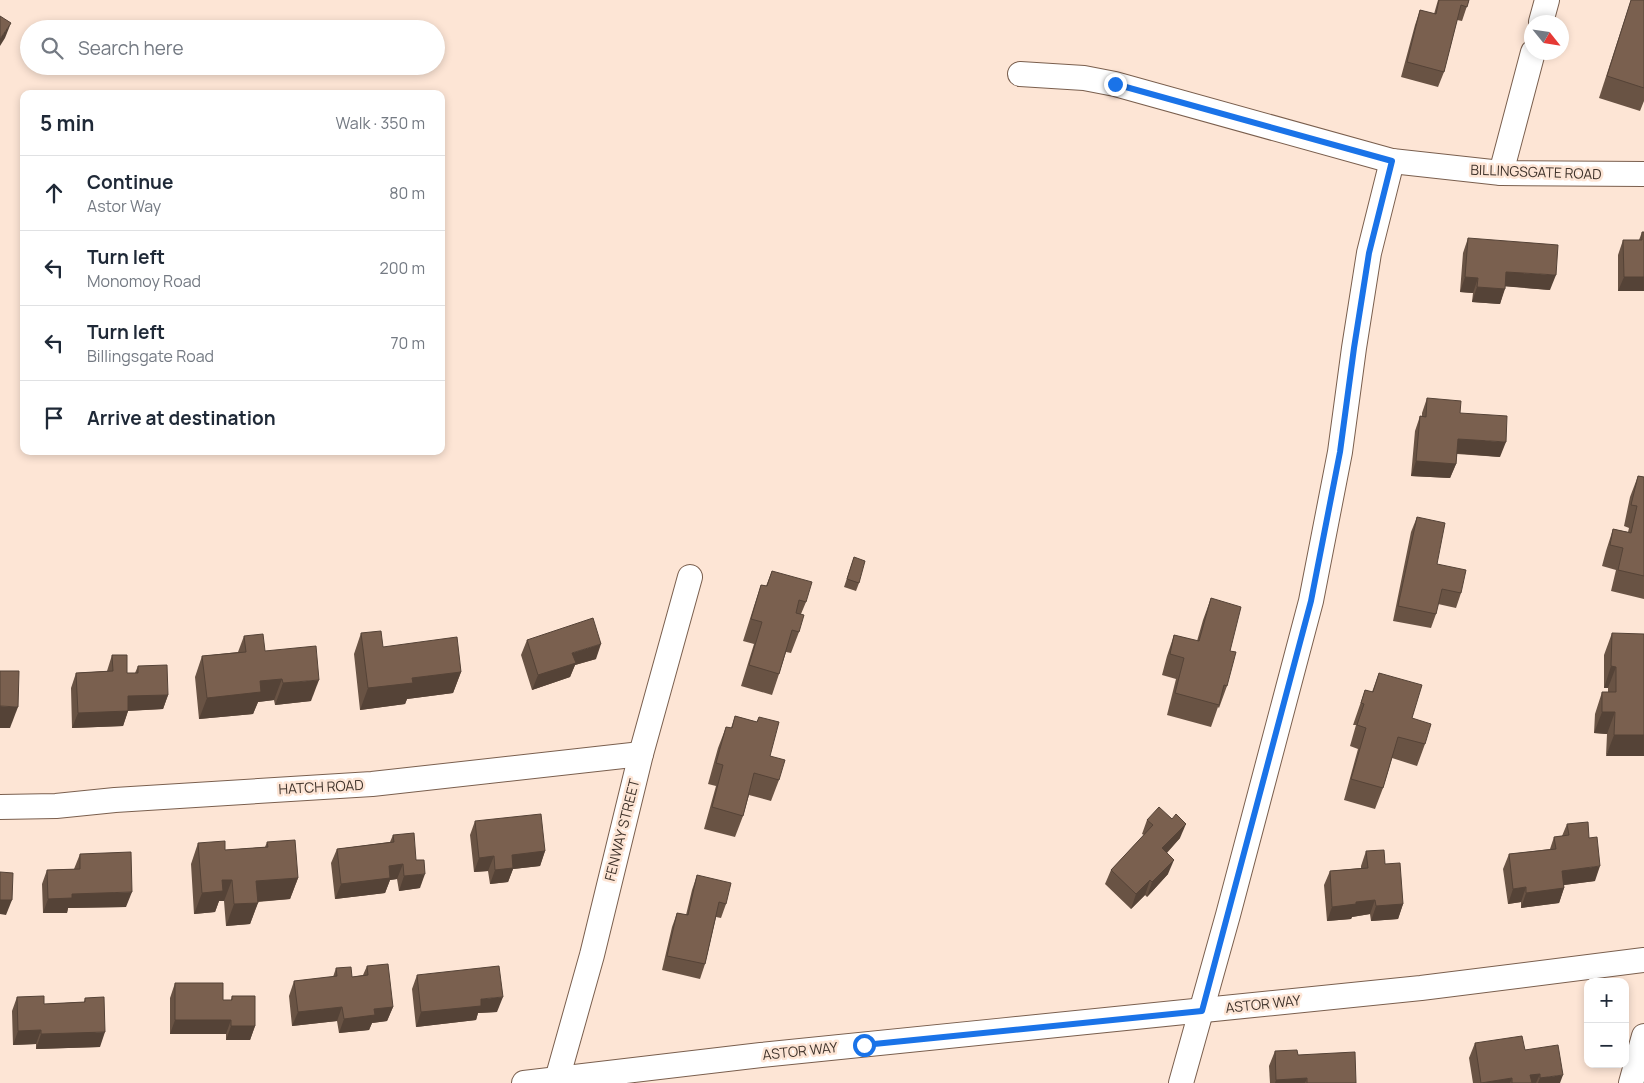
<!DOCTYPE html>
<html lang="en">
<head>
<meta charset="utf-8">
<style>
  :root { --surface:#fff; --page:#f2f2f3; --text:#1f2937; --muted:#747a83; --line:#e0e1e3 }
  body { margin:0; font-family:Manrope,sans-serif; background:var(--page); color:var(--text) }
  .controls { position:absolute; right:15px; bottom:15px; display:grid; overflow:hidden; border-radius:10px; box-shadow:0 2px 8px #0003 }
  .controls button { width:45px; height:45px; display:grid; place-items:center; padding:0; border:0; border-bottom:1px solid var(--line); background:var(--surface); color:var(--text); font:25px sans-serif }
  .compass { position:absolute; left:1524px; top:15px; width:45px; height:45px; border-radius:50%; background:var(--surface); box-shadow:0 2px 8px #0003; rotate:120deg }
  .stop { position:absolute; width:15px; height:15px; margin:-11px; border:4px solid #1a73e8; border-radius:50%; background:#fff }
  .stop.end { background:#1a73e8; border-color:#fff; box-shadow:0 1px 5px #0008 }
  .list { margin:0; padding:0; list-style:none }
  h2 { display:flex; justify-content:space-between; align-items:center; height:65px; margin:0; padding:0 20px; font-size:21px }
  h2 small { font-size:16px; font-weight:400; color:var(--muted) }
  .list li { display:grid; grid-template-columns:32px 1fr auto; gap:15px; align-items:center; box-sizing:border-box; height:75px; padding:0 20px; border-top:1px solid var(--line) }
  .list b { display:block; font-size:19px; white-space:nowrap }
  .list p { margin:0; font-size:16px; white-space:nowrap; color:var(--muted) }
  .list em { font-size:16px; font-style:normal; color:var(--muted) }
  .icon { flex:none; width:28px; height:28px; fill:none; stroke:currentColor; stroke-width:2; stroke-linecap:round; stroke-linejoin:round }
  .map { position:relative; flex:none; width:1644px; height:1083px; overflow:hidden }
  .search { position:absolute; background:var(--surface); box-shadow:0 2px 8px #0003; left:20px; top:20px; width:425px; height:55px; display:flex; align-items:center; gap:12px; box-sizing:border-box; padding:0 18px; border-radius:28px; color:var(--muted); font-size:19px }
  .panel { position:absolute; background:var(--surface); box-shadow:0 2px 8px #0003; left:20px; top:90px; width:425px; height:365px; border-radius:10px }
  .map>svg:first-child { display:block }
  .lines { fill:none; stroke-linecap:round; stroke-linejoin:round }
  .street-casing { stroke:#7a5f4e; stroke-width:26 }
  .street { stroke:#fff; stroke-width:24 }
  .wall { fill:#695344 }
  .shaded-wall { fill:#554337 }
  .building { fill:#7a604f; stroke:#554337 }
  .route { stroke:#1a73e8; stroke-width:6 }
  .labels { text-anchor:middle; stroke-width:5; stroke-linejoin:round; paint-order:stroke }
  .street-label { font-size:14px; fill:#3f332b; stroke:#fde5d5 }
</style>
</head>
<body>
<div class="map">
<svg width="1644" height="1083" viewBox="0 0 1644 1083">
  <rect width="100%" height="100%" fill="#fde5d5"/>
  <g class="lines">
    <g class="street-casing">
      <g id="street">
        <path d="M1541 22 1547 0"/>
        <path d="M1020 74 1084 78 1115 84 1392 161 1501 173 1644 174"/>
        <path d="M1501 173 1533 52"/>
        <path d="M0 807 56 806 115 800 372 784 641 754"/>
        <path d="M524 1083 761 1055 1421 988 1644 960"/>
        <path d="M556 1083 592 955 641 754 690 577"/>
        <path d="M1181 1083 1228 915 1311 601 1340 452 1354 348 1369 253 1392 161"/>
        <path d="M1631 1083 1644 1036"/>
      </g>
    </g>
    <use href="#street" class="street"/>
  </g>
  <g class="wall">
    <path d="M1438 0H1469L1462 21 1457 20 1444 72 1438 87 1401 77 1415 25 1420 10 1434 14Z"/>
    <path d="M1631 0H1644V101L1640 111 1599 98Z"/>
    <path d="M1642 232H1644V291H1618V255L1623 240H1639Z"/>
    <path d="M1468 238 1550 290 1505 286 1500 304 1472 302 1473 293 1460 292 1463 253Z"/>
    <path d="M1427 398 1460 413 1500 457 1457 454 1456 464 1450 478 1411 476 1415 431 1420 416H1422V413Z"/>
    <path d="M1638 476 1644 477V599L1611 591 1616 570 1602 566 1606 551 1613 529 1628 532 1629 528 1624 526 1630 497Z"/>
    <path d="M1417 517 1437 564 1461 593 1456 608 1438 604 1436 614 1431 628 1393 621 1411 532Z"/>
    <path d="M854 557 859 583 856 591 844 587Z"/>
    <path d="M772 571 806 602 801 614 799 632 791 653 786 652 779 674 772 695 741 686 754 644 743 641 754 606 761 585 766 586Z"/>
    <path d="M1211 598 1230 651 1227 686 1219 708 1218 707 1211 727 1167 715 1176 679 1162 675 1167 656 1174 635 1197 641 1203 620Z"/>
    <path d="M361 633 383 647 461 672 453 693 407 699 405 704 360 710 354 654Z"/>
    <path d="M1612 633 1643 682 1606 756 1607 734 1594 733 1595 714 1602 692H1608V688H1604V655Z"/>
    <path d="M244 636 265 651 311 701 275 705 274 700 258 702 253 714 199 719 195 677 202 656 238 652Z"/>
    <path d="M527 640 596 659 575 665 570 677 532 690 521 655Z"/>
    <path d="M112 655 127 673H135L138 666 168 695 163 709 128 711 123 726 72 728 71 688 76 673 107 671Z"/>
    <path d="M1379 673 1412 718 1425 744 1417 766 1392 758 1383 788 1375 809 1344 800 1358 749 1350 746 1356 725H1353L1365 690 1372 692Z"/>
    <path d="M735 716 757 722 759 717 770 756 779 780 771 801 749 795 743 816 735 837 704 829 716 786 708 784 718 748 726 727 731 728Z"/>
    <path d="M1147 820 1180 838 1167 853 1168 874 1147 897 1145 895 1131 909 1105 884 1111 870 1144 835 1142 834Z"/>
    <path d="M475 821 545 851 540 866 513 869 508 882 490 884 488 871 474 872 470 835Z"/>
    <path d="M1567 824 1595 881 1564 885V888L1559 903 1521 908V902L1508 904 1503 869 1509 854 1550 849 1554 837 1562 836Z"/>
    <path d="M393 835 416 860 420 888 399 891 397 879 390 880 385 893 335 899 331 863 337 849 390 842Z"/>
    <path d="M267 842 298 878 290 899 258 902 250 924 226 926 224 901H219L215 912 194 914 191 864 198 843 225 850 265 847Z"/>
    <path d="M1366 851 1385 864 1403 904 1398 919 1371 921 1370 914 1352 917 1351 919 1327 921 1324 885 1330 871 1361 868V866Z"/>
    <path d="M80 854 126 907 68 908 67 913H43L42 884 47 870 74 869Z"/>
    <path d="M697 875 726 904 721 918 716 917 705 964 700 979 662 970 672 927 677 913 686 915 692 890Z"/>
    <path d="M367 966 393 1007 387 1021 372 1023 369 1030 339 1033 337 1021 292 1026 289 996 294 981 333 977 336 968 352 977 363 975Z"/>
    <path d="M417 975 497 1012 478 1013 476 1020 416 1027 412 989Z"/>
    <path d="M175 983 223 1000H231L232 996 255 1026 250 1040H226V1034H170V998Z"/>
    <path d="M17 997 44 1004 84 1002 85 998 100 1047 36 1049V1044L13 1045 12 1011Z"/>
    <path d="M1475 1043 1560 1083H1473L1469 1058Z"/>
    <path d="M1275 1051 1298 1055 1356 1083H1270L1269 1066Z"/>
  </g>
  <g class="shaded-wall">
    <path d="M11 23 5 38 0 46V39Z"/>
    <path d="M1506 272 1556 275 1550 290 1501 286Z"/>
    <path d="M1465 277 1478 278 1473 293 1460 292Z"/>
    <path d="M1624 277H1644V291H1618Z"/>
    <path d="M1477 287 1505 289 1500 304 1472 302Z"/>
    <path d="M1458 439 1506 442 1500 457 1453 453Z"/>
    <path d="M1416 461 1456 464 1450 478 1411 476Z"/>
    <path d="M601 644 596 659 575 665 570 677 532 690 538 675 572 653Z"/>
    <path d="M1611 666 1616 667 1608 688H1604Z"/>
    <path d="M461 672 453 693 407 699 405 704 360 710 368 688 412 678Z"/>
    <path d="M282 679 274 700 258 702 253 714 199 719 207 698 260 681Z"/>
    <path d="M319 680 311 701 275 705 283 683Z"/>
    <path d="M168 695 163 709 123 711 128 696Z"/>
    <path d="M0 706 18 707 10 728H0Z"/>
    <path d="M128 711 123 726 72 728 78 713Z"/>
    <path d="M1602 712H1615L1607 734 1594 733Z"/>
    <path d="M1614 735H1644V756H1606Z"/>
    <path d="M1186 824 1180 838 1157 863 1162 848Z"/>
    <path d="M545 851 540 866 513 869 508 882 490 884 495 870 512 855Z"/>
    <path d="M494 856 488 871 474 872 479 858Z"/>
    <path d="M1174 860 1168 874 1147 897 1152 882Z"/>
    <path d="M403 864 397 879 390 880 385 893 335 899 341 884 389 866Z"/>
    <path d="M1600 866 1595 881 1556 886 1562 871Z"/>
    <path d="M425 874 420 888 399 891 404 876Z"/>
    <path d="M298 878 290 899 249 902 256 881Z"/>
    <path d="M222 880H232L224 901H219L215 912 194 914 202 893Z"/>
    <path d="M1150 880 1145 895 1131 909 1136 894Z"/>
    <path d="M1526 887 1521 902 1508 904 1513 889Z"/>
    <path d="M1564 888 1559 903 1521 908 1526 893Z"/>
    <path d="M132 892 126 907 68 908 67 913H43L48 899 72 894Z"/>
    <path d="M0 900H12L6 915 0 914Z"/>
    <path d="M1375 900 1370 914 1352 917 1351 919 1327 921 1332 907 1356 902Z"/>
    <path d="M258 903 250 924 226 926 234 904Z"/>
    <path d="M1403 904 1398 919 1371 921 1376 906Z"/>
    <path d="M503 997 497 1012 478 1013 476 1020 416 1027 421 1012 481 999Z"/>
    <path d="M342 1007 337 1021 292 1026 298 1012Z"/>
    <path d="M393 1007 387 1021 372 1023 369 1030 339 1033 344 1019 374 1009Z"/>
    <path d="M175 1020H231L226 1034H170Z"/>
    <path d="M231 1026H255L250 1040H226Z"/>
    <path d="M41 1030 36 1044 13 1045 18 1031Z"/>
    <path d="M105 1032 100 1047 36 1049 41 1034Z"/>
    <path d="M1540 1074 1536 1083H1528L1530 1075Z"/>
    <path d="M1563 1075 1560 1083H1538L1540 1078Z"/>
    <path d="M1307 1078 1305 1083H1275L1276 1080Z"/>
    <path d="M1512 1078 1510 1083H1481Z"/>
  </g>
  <g class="building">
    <path d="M1439 0H1469L1467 7 1461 5 1444 72 1407 62 1420 10 1436 14Z"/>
    <path d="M1631 0H1644V88L1607 76Z"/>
    <path d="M0 16 11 23 0 39Z"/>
    <path d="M1642 232H1644V277H1624L1623 240H1642Z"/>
    <path d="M1468 238 1558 245 1556 275 1506 272 1505 289 1477 287 1478 278 1465 277Z"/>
    <path d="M1427 398 1461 401 1460 413 1507 416 1506 442 1458 439 1456 464 1416 461 1420 416 1426 417Z"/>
    <path d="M1638 476 1644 477V576L1618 570 1623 548 1610 545 1613 529 1631 533 1637 506 1631 505Z"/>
    <path d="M1417 517 1445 523 1437 564 1466 570 1461 593 1442 589 1436 614 1398 606Z"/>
    <path d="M854 557 865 561 859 583 847 579Z"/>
    <path d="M772 571 812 582 806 602 799 600 796 613 804 615 799 632 792 630 779 674 749 665 762 622 751 619 761 585 767 586Z"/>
    <path d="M1211 598 1241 607 1230 651 1236 652 1227 686 1224 685 1219 705 1175 693 1184 658 1170 654 1174 635 1199 641Z"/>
    <path d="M593 618 601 644 572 653 576 663 538 675 527 640Z"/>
    <path d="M381 631 383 647 457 637 461 672 412 678 413 683 368 688 361 633Z"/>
    <path d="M1612 633 1644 634V735H1614L1615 712H1602V692H1616V667L1611 666Z"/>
    <path d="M263 634 265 651 316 646 319 680 283 683 282 679 260 681 261 692 207 698 202 656 246 652 244 636Z"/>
    <path d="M112 655H127V673H138V666L167 665 168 695 128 696V711L78 713 76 673 113 671Z"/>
    <path d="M0 671H19L18 707 0 706Z"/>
    <path d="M1379 673 1422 685 1412 718 1431 724 1425 744 1398 737 1383 788 1351 779 1366 728 1357 725 1364 704 1361 703 1365 690 1373 692Z"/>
    <path d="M735 716 757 722 759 717 779 722 770 756 785 760 779 780 754 773 743 816 712 807 723 765 716 763 726 727 732 728Z"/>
    <path d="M1159 807 1172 819 1176 814 1186 824 1162 848 1174 860 1152 882 1150 880 1136 894 1111 870 1153 825 1147 820Z"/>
    <path d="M541 814 545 851 512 855 513 868 495 870 494 856 479 858 475 821Z"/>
    <path d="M1588 822 1589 838 1597 837 1600 866 1562 871 1564 888 1526 893V887L1513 889 1509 854 1556 849 1554 837 1569 835 1567 824Z"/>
    <path d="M414 833 416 860H424L425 874 404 876 403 864 389 866 390 878 341 884 337 849 394 842 393 835Z"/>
    <path d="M295 840 298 878 256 881 258 903 234 904 232 880H222L223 891 202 893 198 843 225 841V850L268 847 267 842Z"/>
    <path d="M1384 850 1385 864 1400 863 1403 904 1376 906 1375 900 1356 902V904L1332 907 1330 871 1368 868 1366 851Z"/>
    <path d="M131 852 132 892 72 894V898L48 899 47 870 80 869V854Z"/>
    <path d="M0 872 13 873 12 900H0Z"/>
    <path d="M697 875 731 883 726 904 719 902 705 964 667 956 677 913 688 915Z"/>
    <path d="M388 964 393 1007 374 1009 375 1015 344 1019 342 1007 298 1012 294 981 337 976 336 968 351 967 352 977 368 975 367 966Z"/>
    <path d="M499 966 503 997 481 999V1006L421 1012 417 975Z"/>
    <path d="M175 983H223V1000H232V996H255V1026H231V1020H175Z"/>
    <path d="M44 996V1004L85 1002V998L104 997 105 1032 41 1034V1030L18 1031 17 997Z"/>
    <path d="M1522 1036 1525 1050 1558 1045 1563 1075 1540 1078V1074L1530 1075 1532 1083H1512V1078L1481 1083 1475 1043Z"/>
    <path d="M1297 1050 1298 1055 1355 1052 1356 1083H1307V1078L1276 1080 1275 1051Z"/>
  </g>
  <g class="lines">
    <path class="route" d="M864 1045 1202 1011 1311 601 1340 452 1354 348 1369 253 1392 161 1115 84"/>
  </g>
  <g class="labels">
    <g class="street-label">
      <text transform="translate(1536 172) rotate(2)" y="5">BILLINGSGATE ROAD</text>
      <text transform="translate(321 787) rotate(-3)" y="5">HATCH ROAD</text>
      <text transform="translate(622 830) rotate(-76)" y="5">FENWAY STREET</text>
      <text transform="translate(1263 1004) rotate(-6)" y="5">ASTOR WAY</text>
      <text transform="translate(800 1051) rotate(-6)" y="5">ASTOR WAY</text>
    </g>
  </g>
</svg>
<div class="controls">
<button>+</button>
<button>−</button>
</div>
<svg class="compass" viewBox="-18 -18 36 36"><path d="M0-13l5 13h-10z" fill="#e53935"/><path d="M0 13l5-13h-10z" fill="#747a83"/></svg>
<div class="stop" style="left:864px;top:1045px"></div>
<div class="stop end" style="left:1115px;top:84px"></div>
<div class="search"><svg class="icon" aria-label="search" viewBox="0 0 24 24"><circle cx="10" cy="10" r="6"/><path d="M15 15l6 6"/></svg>Search here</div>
<section class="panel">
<h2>5 min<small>Walk · 350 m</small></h2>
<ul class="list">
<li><svg class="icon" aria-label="ahead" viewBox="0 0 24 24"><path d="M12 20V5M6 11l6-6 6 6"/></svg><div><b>Continue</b><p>Astor Way</p></div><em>80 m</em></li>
<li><svg class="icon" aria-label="left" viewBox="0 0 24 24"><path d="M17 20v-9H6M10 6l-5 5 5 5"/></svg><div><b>Turn left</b><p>Monomoy Road</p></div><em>200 m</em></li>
<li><svg class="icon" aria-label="left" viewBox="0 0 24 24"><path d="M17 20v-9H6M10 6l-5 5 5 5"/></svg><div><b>Turn left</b><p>Billingsgate Road</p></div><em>70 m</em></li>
<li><svg class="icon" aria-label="arrive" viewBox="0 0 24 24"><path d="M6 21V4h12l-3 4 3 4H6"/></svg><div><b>Arrive at destination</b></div></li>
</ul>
</section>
</div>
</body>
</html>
